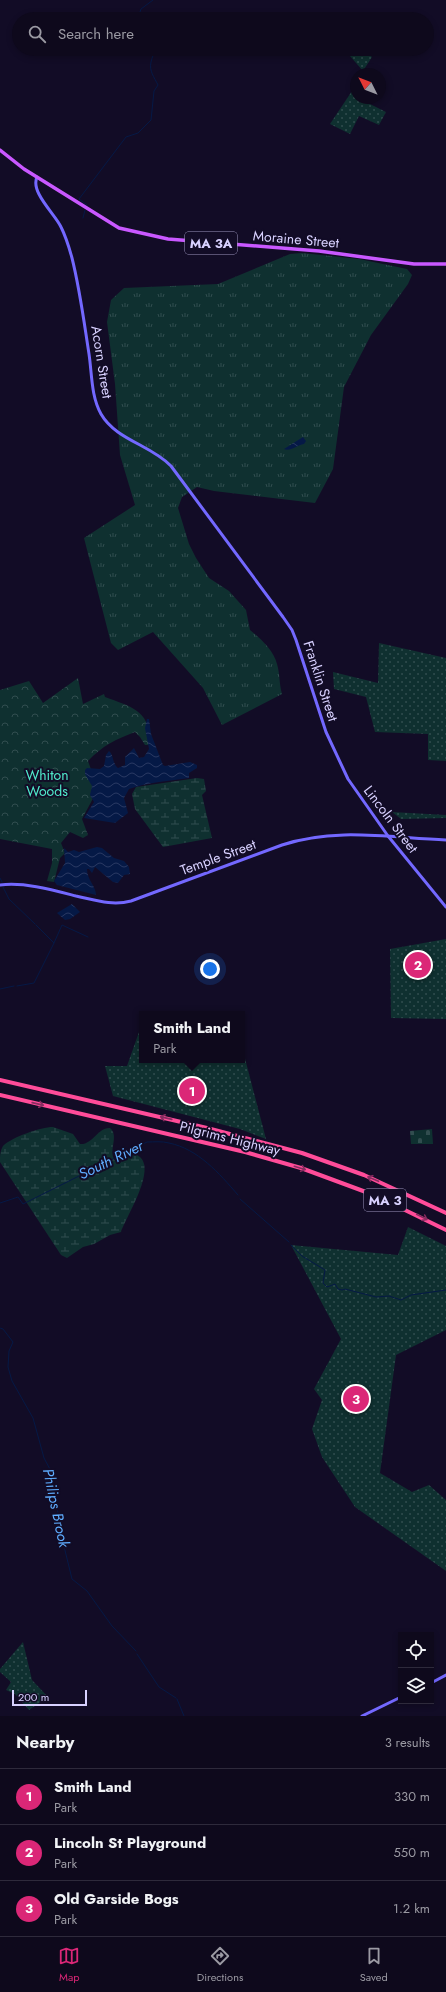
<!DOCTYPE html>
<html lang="en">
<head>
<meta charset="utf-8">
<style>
  :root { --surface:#0e091c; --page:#171225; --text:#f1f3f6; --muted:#9b9aa3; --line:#2e2a3b; --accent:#db2777 }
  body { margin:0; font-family:Jost,sans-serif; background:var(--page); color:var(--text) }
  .controls { position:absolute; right:12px; bottom:12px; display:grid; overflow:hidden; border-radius:0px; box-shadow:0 2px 6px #0003 }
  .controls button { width:36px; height:36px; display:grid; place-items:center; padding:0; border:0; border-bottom:1px solid var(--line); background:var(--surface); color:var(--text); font:20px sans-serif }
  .compass { position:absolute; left:350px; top:68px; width:36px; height:36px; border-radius:50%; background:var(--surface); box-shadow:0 2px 6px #0003; rotate:312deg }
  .scale { position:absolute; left:12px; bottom:10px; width:75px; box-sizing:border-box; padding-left:4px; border:2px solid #d8d1ff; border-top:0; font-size:11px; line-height:14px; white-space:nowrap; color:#d8d1ff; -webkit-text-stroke:3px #120c26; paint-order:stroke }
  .you { position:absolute; left:210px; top:969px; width:14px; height:14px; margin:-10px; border:3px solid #fff; border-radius:50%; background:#1a73e8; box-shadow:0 0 0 6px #1a73e833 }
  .badge { display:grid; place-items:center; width:26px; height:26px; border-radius:50%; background:var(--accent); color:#fff; font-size:13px; font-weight:700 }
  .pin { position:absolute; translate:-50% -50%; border:2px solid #fff; box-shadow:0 1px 4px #0006 }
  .popup { position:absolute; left:139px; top:1011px; width:106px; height:52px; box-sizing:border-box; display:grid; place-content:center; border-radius:0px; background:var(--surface); filter:drop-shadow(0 1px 3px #0005); font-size:13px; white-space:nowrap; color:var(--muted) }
  .popup b { font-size:15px; color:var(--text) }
  .popup::after { content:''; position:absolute; left:50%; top:100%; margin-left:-8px; border:8px solid transparent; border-top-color:var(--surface) }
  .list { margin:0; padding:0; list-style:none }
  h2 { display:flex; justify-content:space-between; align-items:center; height:52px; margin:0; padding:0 16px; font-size:17px }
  h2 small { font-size:13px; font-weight:400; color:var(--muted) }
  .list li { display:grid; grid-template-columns:26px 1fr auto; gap:12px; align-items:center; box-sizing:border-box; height:56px; padding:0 16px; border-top:1px solid var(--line) }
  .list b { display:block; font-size:15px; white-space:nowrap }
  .list p { margin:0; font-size:13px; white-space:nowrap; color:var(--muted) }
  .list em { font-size:13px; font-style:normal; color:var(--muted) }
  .icon { flex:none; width:22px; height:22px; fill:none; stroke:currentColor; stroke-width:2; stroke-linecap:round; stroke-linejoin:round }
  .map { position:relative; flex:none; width:446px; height:1716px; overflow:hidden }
  .search { position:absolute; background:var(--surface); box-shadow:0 2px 6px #0003; left:12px; right:12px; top:12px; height:44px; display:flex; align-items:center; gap:10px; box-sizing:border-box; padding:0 14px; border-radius:22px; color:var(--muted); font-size:15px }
  .sheet { height:220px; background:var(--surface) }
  nav { display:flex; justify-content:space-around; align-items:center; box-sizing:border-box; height:56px; border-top:1px solid var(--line); background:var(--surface); font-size:11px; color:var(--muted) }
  nav a { display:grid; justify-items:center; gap:2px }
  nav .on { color:var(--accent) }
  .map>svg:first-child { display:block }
  .grass { fill:url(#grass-tufts) }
  .forest { fill:url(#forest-crowns) }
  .wetland { fill:url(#wetland-marsh) }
  .cemetery { fill:url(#cemetery-stones) }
  .park { fill:url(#park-dots) }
  .water { fill:url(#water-waves) }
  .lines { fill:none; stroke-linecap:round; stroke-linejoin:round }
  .stream { stroke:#051946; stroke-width:1 }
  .secondary { stroke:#7368ff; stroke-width:3 }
  .primary { stroke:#c958ff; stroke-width:3.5 }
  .highway { stroke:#ff4c99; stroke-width:4 }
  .oneway { stroke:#882c60 }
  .labels { text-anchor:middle; stroke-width:4; stroke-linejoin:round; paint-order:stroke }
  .shield { fill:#120c26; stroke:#9d96be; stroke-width:1 }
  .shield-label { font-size:13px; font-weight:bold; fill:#d8d1ff }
  .street-label { font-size:14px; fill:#d8d1ff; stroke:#120c26 }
  .park-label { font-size:14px; fill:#50ebcc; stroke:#120c26 }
  .water-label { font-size:15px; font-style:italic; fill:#5fadff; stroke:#120c26 }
</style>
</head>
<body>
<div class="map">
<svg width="446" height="1716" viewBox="0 0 446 1716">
  <defs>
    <pattern id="grass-tufts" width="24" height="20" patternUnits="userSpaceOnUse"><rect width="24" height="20" fill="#0f3030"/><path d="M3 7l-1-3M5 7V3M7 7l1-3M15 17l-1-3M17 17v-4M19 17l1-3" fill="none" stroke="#314d4f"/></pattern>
    <pattern id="forest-crowns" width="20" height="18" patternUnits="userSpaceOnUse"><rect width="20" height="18" fill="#0f3030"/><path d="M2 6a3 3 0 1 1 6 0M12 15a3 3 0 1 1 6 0" fill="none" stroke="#314d4f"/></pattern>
    <pattern id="wetland-marsh" width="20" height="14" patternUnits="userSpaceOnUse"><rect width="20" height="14" fill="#0f3030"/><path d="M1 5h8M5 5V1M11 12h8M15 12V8" fill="none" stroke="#314d4f"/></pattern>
    <pattern id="cemetery-stones" width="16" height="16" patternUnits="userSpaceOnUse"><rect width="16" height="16" fill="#0f3030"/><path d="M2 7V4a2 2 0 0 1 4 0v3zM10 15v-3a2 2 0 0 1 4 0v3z" fill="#314d4f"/></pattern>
    <pattern id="park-dots" width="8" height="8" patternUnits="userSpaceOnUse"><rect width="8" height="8" fill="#0f3030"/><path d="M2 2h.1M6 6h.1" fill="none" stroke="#314d4f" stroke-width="1.8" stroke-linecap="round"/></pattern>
    <pattern id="water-waves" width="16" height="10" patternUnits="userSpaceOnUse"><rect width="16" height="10" fill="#051946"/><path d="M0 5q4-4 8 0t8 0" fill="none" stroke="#293962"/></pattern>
  </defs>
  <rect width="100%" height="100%" fill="#120c26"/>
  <path class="grass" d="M302 253 359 259 407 269 412 275 408 284 371 335 344 387 333 469 315 503 214 491 197 487 182 497 178 508 189 544 196 558 209 578 229 591 246 610 250 630C260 638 274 651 277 664 280 674 279 684 282 694L222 725 203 688 153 632 118 650 111 643 84 538 135 505 120 455 115 384 107 322 111 300 124 288 218 284 290 254Z"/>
  <path class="forest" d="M78 678 83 704 104 694 105 697C132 707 152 711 149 745H145L140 737 135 732C116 739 102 746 88 761L98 789 82 819 88 835 83 838 70 832 61 843 65 853 60 858 54 882 47 881 52 863V849L0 839V690L29 681 43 703Z"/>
  <g class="wetland">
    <path d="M197 778 204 779 206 791 202 795 212 838 163 847 135 809 132 794 136 787Z"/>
    <path d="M53 1127 73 1134 80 1144C93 1145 98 1127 110 1128 121 1137 104 1155 119 1164L127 1155H137C159 1166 127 1215 121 1232L110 1235 94 1244 83 1247 67 1258 61 1255 0 1162C0 1156 0 1151 3 1146 12 1137 41 1127 53 1127Z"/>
  </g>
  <path class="cemetery" d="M432 1129 433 1144H411L410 1131Z"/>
  <g class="park">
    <path d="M355 49H362L372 57 363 71 350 56Z"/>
    <path d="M356 85V98H368L366 102 386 112 379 125 359 116 350 134 330 124Z"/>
    <path d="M379 643 446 658V761L428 760V734L375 732 366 697 334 689 333 672 378 683Z"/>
    <path d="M392 812 446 815V818L401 819Z"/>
    <path d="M446 939V1019L391 1018 390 949Z"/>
    <path d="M142 1031V1060H192L193 1065 203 1060H242V1047L266 1139 240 1129 113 1096 105 1066H127L139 1032Z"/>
    <path d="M408 1227 446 1246V1330L396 1355 380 1473 412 1492 429 1485 446 1500V1571L355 1507 322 1457 312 1429 322 1400 314 1389 341 1339 291 1245 398 1255Z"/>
    <path d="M23 1642 32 1680 48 1697 29 1710 15 1694 6 1690 11 1682 0 1672V1669Z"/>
  </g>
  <g class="water">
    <path d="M303 437 306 441 304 444C297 445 290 452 284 449Z"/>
    <path d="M147 719H149L151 734 163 765 165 766 190 762 197 765V768L189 773V778C170 781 148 782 129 789L124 798 128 813 115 823 84 818 94 802 90 795 92 786 85 774V770L87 768 100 769 104 766 106 755 109 751C114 755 112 763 118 768L125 765V757L134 748 139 758 144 757 149 749 145 728Z"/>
    <path d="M97 847 102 848 114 858 124 861 129 867 130 874 124 875 118 883 113 882 95 867 92 873 89 869H87C87 880 96 886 96 895L57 885 54 881 65 863 64 848 68 852 74 850 79 852Z"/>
    <path d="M72 904 80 912 70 919 65 920 57 913Z"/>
  </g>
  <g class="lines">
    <g class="stream">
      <path d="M142 19 139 15 141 9 153 0"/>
      <path d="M87 205 79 199 126 137 138 133 151 120 154 91 158 85C154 77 149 71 151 62 152 57 154 55 154 49"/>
      <path d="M83 218 85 210"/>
      <path d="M0 878 2 882"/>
      <path d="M3 887 9 899 35 924"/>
      <path d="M54 943 62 925 88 937"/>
      <path d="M17 986 34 983 54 943 36 925"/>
      <path d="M0 989 14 986"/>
      <path d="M240 1199 289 1242"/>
      <path d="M0 1203 18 1197 23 1204 147 1142C154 1142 162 1141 169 1143 198 1149 219 1173 238 1195"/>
      <path d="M291 1245 302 1256 325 1270 323 1283 327 1287 335 1284 338 1289 342 1290 345 1289 376 1297 389 1296 401 1300 411 1295 446 1290"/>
      <path d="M0 1328 3 1329 13 1342 9 1351 8 1367 12 1381 33 1418 44 1458 52 1473 61 1534 72 1579 87 1591 112 1626 136 1651"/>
      <path d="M137 1654 159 1687 176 1698"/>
      <path d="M177 1699 184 1716"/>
    </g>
    <g class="secondary">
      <path d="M37 177C30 192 55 214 61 227 66 237 69 247 72 258 80 290 84 322 89 354 92 374 91 396 101 414 116 440 151 445 171 466L283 617 292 630 296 640 326 732 348 779 388 836 446 907"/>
      <path d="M0 885C25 882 53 890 76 896 95 900 112 906 131 901L282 845C336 827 391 838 446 840"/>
      <path d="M431 1683 446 1675"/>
      <path d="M362 1716 401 1697"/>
    </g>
    <path class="primary" d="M0 150 24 169 119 228 168 239 319 251 414 264H446"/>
    <g class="highway">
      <path d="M0 1080 207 1128 302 1153 364 1175 446 1213"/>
      <path d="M0 1095 245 1152 301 1168 374 1195 446 1230"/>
    </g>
  </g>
  <defs><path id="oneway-shaft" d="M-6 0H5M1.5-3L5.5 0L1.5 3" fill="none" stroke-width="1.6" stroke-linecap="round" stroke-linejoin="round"/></defs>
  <g class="oneway">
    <use href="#oneway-shaft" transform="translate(38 1104) rotate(13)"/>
    <use href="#oneway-shaft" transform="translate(166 1118) rotate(-167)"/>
    <use href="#oneway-shaft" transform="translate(300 1168) rotate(17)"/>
    <use href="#oneway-shaft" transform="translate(373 1179) rotate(-157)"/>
    <use href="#oneway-shaft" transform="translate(422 1217) rotate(27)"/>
  </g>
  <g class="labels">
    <g class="shield">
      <rect x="185" y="232" width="52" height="22" rx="3"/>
      <rect x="364" y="1189" width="42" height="22" rx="3"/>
    </g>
    <g class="shield-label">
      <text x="211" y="248">MA 3A</text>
      <text x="385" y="1205">MA 3</text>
    </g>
    <g class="street-label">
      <text transform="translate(296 239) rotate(5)" y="5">Moraine Street</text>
      <text transform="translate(102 362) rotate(81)" y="5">Acorn Street</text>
      <text transform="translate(321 681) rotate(72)" y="5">Franklin Street</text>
      <text transform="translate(391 819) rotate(53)" y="5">Lincoln Street</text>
      <text transform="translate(218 857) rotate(-20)" y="5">Temple Street</text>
      <text transform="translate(230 1138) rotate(14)" y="5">Pilgrims Highway</text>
    </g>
    <g class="park-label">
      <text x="47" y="780">Whiton<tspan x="47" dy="16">Woods</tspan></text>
    </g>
    <g class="water-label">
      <text transform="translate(111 1160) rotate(-26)" y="5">South River</text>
      <text transform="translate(56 1508) rotate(78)" y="5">Philips Brook</text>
    </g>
  </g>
</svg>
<div class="controls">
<button><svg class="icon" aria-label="locate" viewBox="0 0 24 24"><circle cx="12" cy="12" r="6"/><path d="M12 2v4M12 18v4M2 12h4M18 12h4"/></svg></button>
<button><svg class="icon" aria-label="layers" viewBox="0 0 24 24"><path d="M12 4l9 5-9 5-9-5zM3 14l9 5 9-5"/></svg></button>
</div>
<svg class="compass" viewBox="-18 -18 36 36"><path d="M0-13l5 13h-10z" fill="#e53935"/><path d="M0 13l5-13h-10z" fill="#9b9aa3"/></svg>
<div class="scale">200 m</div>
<div class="you"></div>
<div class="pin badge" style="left:192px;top:1091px">1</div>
<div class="popup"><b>Smith Land</b>Park</div>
<div class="pin badge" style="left:418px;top:965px">2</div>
<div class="pin badge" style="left:356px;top:1399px">3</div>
<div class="search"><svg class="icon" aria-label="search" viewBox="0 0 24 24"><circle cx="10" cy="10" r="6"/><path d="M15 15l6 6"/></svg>Search here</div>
</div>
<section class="sheet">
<h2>Nearby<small>3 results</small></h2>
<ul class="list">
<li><span class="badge">1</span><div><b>Smith Land</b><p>Park</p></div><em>330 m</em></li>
<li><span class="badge">2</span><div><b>Lincoln St Playground</b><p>Park</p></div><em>550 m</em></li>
<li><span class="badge">3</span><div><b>Old Garside Bogs</b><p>Park</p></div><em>1.2 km</em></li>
</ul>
</section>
<nav>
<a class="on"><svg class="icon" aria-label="map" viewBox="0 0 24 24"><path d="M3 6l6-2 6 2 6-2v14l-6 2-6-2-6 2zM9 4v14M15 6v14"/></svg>Map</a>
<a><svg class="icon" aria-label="directions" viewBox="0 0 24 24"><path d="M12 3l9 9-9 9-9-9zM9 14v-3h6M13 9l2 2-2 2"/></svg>Directions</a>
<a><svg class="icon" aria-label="saved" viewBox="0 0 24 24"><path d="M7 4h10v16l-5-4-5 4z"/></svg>Saved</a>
</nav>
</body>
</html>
